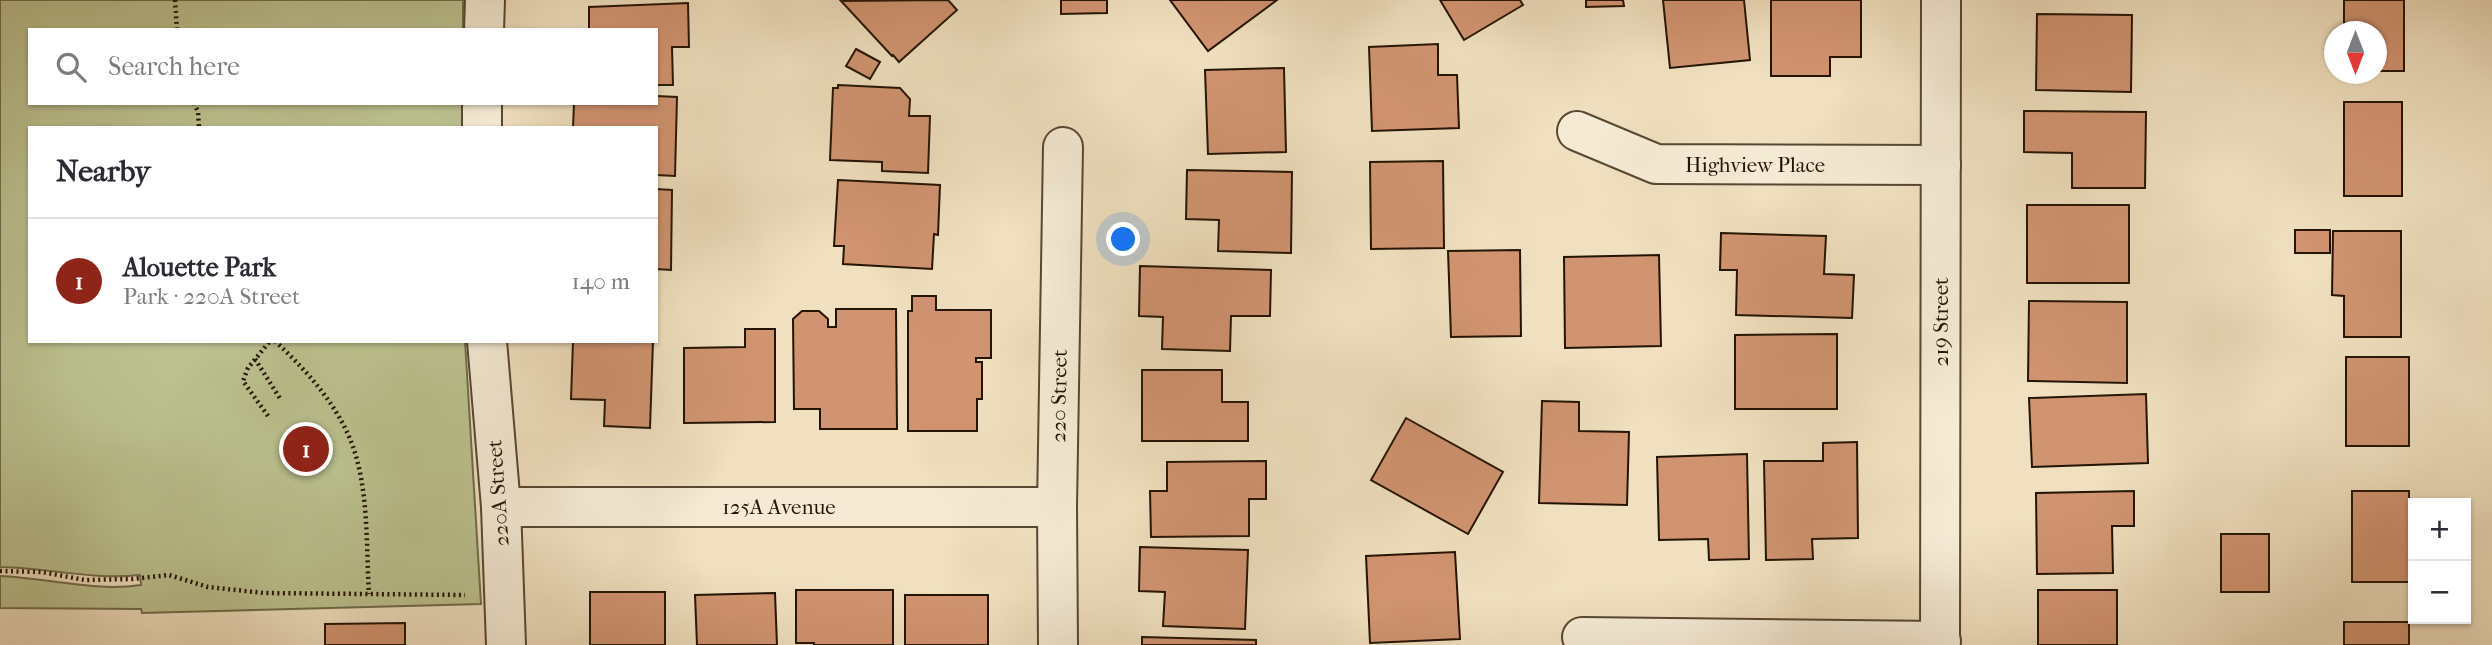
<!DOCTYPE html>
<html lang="en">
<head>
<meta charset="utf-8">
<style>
  :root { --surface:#fff; --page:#f2f2f3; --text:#2b2b33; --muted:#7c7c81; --line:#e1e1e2; --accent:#8f2418 }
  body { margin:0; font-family:"IM FELL French Canon",serif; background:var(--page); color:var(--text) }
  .controls { position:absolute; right:21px; bottom:21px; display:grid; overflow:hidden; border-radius:0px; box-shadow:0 2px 5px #0004 }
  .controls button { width:63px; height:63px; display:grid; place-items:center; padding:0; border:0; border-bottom:2px solid var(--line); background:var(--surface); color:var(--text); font:35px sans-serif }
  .compass { position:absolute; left:2324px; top:21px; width:63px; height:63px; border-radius:50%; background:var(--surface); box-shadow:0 2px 5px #0004; rotate:180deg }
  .you { position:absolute; left:1124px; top:240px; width:24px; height:24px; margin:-18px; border:5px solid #fff; border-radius:50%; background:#1a73e8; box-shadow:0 0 0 10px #1a73e833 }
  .badge { display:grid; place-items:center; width:46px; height:46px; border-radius:50%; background:var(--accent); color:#fff; font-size:23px; font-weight:700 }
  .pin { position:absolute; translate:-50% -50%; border:4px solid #fff; box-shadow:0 2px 7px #0006 }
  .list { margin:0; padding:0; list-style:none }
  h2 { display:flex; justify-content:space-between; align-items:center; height:91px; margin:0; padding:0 28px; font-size:30px }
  h2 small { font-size:23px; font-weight:400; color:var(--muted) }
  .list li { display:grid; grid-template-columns:46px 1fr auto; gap:21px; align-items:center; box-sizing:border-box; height:126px; padding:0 28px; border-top:2px solid var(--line) }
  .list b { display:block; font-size:26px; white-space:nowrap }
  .list p { margin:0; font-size:23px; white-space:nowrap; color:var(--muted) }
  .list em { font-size:23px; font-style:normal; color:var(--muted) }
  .icon { flex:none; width:38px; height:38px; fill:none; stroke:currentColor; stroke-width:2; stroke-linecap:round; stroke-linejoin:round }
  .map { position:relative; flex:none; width:2492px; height:645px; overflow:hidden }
  .search { position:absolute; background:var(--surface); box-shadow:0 2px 5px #0004; left:28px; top:28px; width:630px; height:77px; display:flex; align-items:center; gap:18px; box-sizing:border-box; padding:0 24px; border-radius:0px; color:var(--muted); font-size:26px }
  .panel { position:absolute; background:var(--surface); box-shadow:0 2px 5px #0004; left:28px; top:126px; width:630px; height:217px; border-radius:0px }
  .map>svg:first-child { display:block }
  .green { fill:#bcc290; stroke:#706b4a; stroke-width:2 }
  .building { fill:#d19471; stroke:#241404; stroke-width:2 }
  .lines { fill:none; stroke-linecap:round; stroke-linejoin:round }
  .minor-casing { stroke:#574733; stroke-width:42 }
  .path { stroke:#241404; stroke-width:4.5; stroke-dasharray:2 3.5; stroke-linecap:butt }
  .minor { stroke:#f5ebd5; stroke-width:38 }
  .labels { text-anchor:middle; stroke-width:5; stroke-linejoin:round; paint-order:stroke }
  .street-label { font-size:21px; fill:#241404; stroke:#f5ebd5 }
</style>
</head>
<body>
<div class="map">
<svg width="2492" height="645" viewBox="0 0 2492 645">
  <rect width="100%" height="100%" fill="#f0e0bf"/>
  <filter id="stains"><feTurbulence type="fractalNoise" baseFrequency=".00286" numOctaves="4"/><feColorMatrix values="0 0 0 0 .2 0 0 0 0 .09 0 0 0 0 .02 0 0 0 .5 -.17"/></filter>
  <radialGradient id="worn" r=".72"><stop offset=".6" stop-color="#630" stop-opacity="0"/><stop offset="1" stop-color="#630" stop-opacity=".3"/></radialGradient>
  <path class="green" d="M0 0H463V30H30V103H463L462 128H30V341H465L481 604 142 613 141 609 0 608V576C47 578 95 592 141 585L140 575C92 580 48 568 0 567Z"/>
  <g class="building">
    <path d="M948 0 957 10 899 62 893 55 892 56 841 1Z"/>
    <path d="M1061 0H1107V13L1061 14Z"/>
    <path d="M1170 0H1277L1208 51Z"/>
    <path d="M1440 0H1520L1523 5 1464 40Z"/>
    <path d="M1586 0H1623L1624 6 1586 7Z"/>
    <path d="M1663 0H1744L1750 60 1670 68Z"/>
    <path d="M1771 0H1861V57H1830V76H1771Z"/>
    <path d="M2344 0H2404V71H2376V32H2344Z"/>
    <path d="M688 3 689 47H672L673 85H656V30H589V7Z"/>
    <path d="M2037 14 2132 15 2131 92 2036 90Z"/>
    <path d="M1438 44V75H1457L1459 128 1372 131 1369 47Z"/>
    <path d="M856 49 880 62 870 79 846 66Z"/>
    <path d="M1284 68 1286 152 1208 154 1205 70Z"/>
    <path d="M838 85 900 88 910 99 909 116H930L928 173 882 171V162L830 160 833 88H838Z"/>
    <path d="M656 96 677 97 675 176 656 175V128H573L574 103H656Z"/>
    <rect x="2344" y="102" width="58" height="94"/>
    <path d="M2024 111 2146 112 2145 188H2072V153L2024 152Z"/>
    <path d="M1443 161 1444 248 1371 249 1370 162Z"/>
    <path d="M1187 170 1292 172 1291 253 1218 251 1219 220 1186 219Z"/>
    <path d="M838 180 940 185 938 235 934 234 932 269 843 264 844 246H834Z"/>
    <path d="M656 189 672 190 671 270 656 269Z"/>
    <rect x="2027" y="205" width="102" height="78"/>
    <rect x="2295" y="230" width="35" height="23"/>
    <path d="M2333 231H2401V337H2344V296L2332 295Z"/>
    <path d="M1721 233 1826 236 1824 274 1854 275 1852 318 1736 315 1737 270H1720Z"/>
    <path d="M1520 250 1521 336 1451 337 1448 251Z"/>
    <path d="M1659 255 1661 346 1565 348 1564 257Z"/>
    <path d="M1140 266 1271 270 1270 316H1231L1230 351 1162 349 1163 317 1139 316Z"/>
    <path d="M912 296H936V310H991V358H976V362H982V399H977V431H908V311H912Z"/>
    <path d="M2029 301 2127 302V383L2028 381Z"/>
    <path d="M836 309H896L897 429H820V409H794L793 319 802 311H819L828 319V327H836Z"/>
    <path d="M745 329H775V422L684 423V348L745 347Z"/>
    <path d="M1837 334V409H1735V335Z"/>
    <path d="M573 341H653L650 428 604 426 605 400 571 399Z"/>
    <rect x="2346" y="357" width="63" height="89"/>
    <path d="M1142 370H1222V402H1248V441H1142Z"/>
    <path d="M2146 394 2148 463 2032 467 2029 398Z"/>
    <path d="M1542 401 1579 402V431L1629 432 1627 505 1539 503Z"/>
    <path d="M1406 418 1503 472 1468 534 1371 480Z"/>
    <path d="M1857 442 1858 538 1812 539 1813 559 1766 560 1764 461H1823V443Z"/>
    <path d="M1747 454 1749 559 1709 560 1708 539 1659 540 1657 457Z"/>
    <path d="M1266 461V499H1249V536L1151 537 1150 491H1167V462Z"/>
    <path d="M2134 491V526H2112L2113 573 2037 574 2036 493Z"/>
    <rect x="2352" y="491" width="57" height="91"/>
    <rect x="2221" y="534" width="48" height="58"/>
    <path d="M1140 547 1248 550 1245 629 1163 626 1165 592 1139 591Z"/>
    <path d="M1455 552 1460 639 1370 643 1366 556Z"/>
    <path d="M796 590H893V645H814V643H796Z"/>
    <rect x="2038" y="590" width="79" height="55"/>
    <rect x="590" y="592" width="75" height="53"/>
    <path d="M775 593 777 645H697L695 595Z"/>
    <rect x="905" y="595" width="83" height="50"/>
    <rect x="2344" y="622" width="65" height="23"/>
    <path d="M405 623V645H325V624Z"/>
    <path d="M1142 637 1256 640V645H1142Z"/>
  </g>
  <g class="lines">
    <g class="minor-casing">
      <g id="minor">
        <path d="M484 30 485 0"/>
        <path d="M482 128V103"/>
        <path d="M1577 131 1656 164 1941 165"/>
        <path d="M487 341 501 507 506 645"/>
        <path d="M501 507H1057"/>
        <path d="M1582 637 1941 641"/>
        <path d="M1058 645 1057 507 1063 147"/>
        <path d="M1940 645 1941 0"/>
      </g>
    </g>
    <g class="path">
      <path d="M175 0 177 30"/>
      <path d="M194 103 198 112 199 128"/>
      <path d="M275 341C306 370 337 404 352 444 369 490 366 545 369 594"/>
      <path d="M255 359 281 400"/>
      <path d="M268 416 243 381 248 368 270 341"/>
      <path d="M0 571 42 572 85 580 132 579 169 575 208 587 264 593 465 595"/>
    </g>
    <use href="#minor" class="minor"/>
  </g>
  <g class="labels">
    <g class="street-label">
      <text x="1755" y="172">Highview Place</text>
      <text transform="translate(1941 322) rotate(-90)" y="7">219 Street</text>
      <text transform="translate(1059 396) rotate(-89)" y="7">220 Street</text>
      <text transform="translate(498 493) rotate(-94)" y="7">220A Street</text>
      <text x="779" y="514">125A Avenue</text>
    </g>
  </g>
  <rect width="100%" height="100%" filter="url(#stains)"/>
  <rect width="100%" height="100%" fill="url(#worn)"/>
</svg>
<div class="controls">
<button>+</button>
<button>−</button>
</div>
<svg class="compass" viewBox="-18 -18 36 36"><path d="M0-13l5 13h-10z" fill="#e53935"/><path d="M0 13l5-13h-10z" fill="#7c7c81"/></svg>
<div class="you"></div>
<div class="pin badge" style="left:306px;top:449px">1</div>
<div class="search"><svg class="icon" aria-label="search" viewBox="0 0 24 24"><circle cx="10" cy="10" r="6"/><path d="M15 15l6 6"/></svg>Search here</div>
<section class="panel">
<h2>Nearby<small></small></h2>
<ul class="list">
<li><span class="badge">1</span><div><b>Alouette Park</b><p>Park · 220A Street</p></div><em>140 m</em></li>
</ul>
</section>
</div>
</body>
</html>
